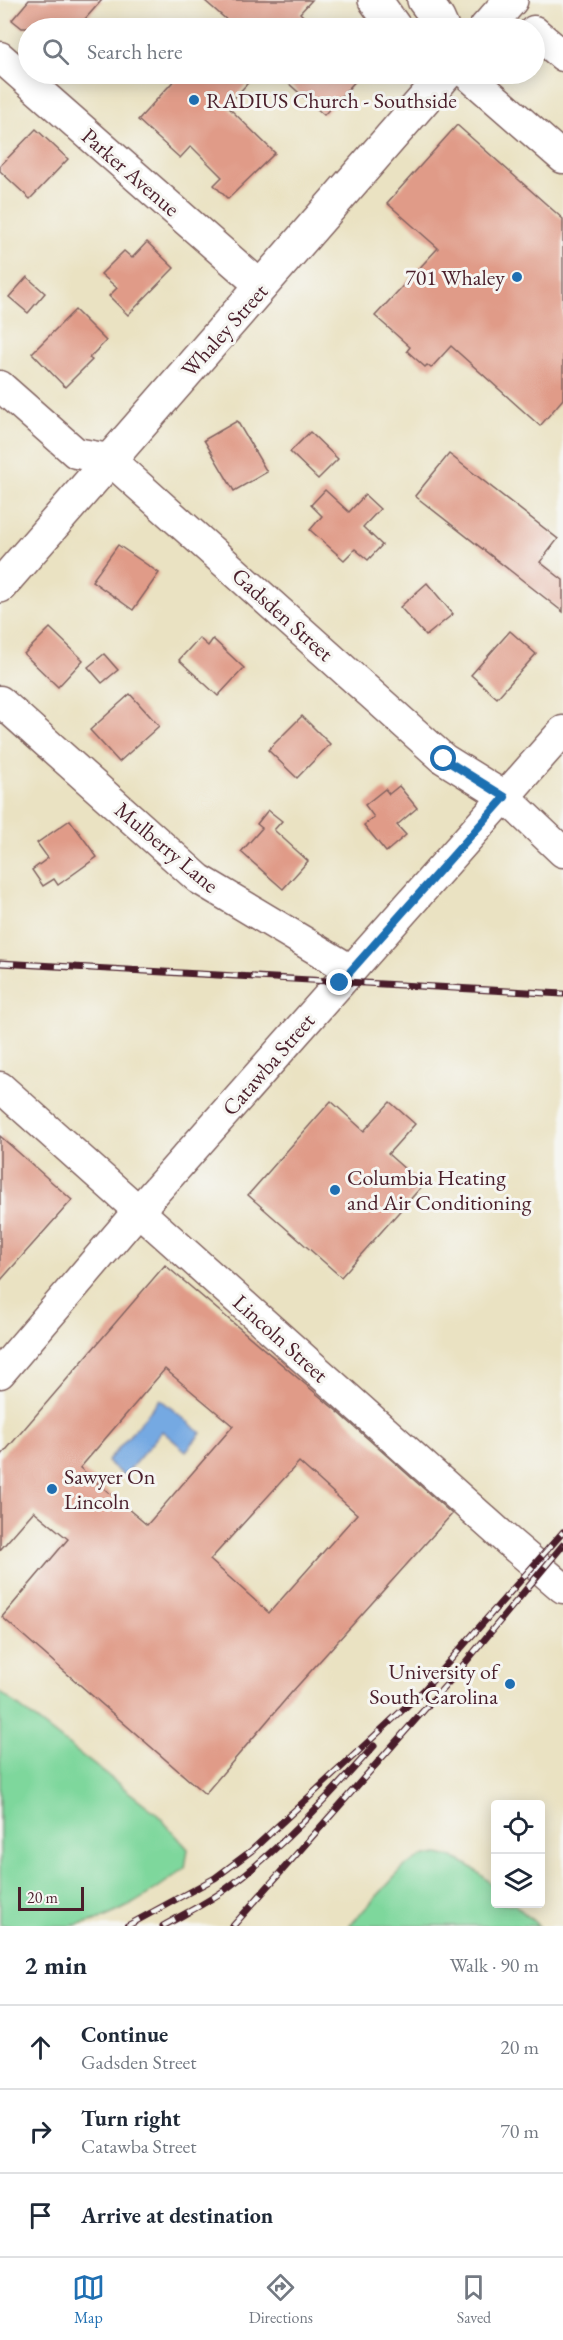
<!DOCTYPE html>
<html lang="en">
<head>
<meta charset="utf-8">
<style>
  :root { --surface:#fff; --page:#f2f2f3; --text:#1f2937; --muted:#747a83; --line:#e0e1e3; --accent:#1f6fb2 }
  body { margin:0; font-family:"EB Garamond",serif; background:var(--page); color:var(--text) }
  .controls { position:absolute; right:18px; bottom:18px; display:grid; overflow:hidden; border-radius:6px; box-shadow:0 3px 15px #0003 }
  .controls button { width:54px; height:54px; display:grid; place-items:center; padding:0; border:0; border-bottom:2px solid var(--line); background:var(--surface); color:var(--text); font:30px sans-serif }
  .scale { position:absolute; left:18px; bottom:15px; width:66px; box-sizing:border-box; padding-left:6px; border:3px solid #4a1f2b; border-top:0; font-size:16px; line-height:21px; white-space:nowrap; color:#4a1f2b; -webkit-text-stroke:4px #f6f6f2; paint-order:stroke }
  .stop { position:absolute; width:18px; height:18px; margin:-14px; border:4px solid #1f6fb2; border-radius:50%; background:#fff }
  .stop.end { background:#1f6fb2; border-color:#fff; box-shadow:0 2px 6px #0008 }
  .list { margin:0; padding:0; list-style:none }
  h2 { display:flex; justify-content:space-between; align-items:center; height:78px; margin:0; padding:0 24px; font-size:26px }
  h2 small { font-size:20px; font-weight:400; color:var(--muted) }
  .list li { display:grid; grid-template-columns:39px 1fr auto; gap:18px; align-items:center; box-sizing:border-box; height:84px; padding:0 24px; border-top:2px solid var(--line) }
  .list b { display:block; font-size:22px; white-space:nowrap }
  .list p { margin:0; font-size:20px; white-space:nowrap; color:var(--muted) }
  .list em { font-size:20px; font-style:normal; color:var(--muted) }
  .icon { flex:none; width:33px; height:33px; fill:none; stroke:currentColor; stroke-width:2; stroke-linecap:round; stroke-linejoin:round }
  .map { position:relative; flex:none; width:563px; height:1926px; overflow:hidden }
  .search { position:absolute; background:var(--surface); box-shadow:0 3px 15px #0003; left:18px; right:18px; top:18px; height:66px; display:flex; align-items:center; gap:15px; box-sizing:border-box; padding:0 21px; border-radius:33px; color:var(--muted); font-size:22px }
  .sheet { height:330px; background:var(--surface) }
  nav { display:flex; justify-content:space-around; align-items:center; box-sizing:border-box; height:84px; border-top:2px solid var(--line); background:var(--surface); font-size:16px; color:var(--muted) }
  nav a { display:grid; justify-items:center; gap:3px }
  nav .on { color:var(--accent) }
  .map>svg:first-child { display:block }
  .green { fill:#7ed79c; stroke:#647b64; stroke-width:1.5 }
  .water { fill:#75a9e2; stroke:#606486; stroke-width:1.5 }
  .building { fill:#e09b88; fill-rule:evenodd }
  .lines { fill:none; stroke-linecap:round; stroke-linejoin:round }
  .minor-casing { stroke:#826360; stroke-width:33 }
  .major-casing { stroke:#826360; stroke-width:36 }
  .minor { stroke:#fff; stroke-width:30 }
  .major { stroke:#fff; stroke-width:33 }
  .rail-casing { stroke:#4a1f2b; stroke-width:7 }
  .rail { stroke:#f6f6f2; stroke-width:4.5; stroke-dasharray:14; stroke-linecap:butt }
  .route { stroke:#1f6fb2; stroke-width:8 }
  .poi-dot { fill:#1f6fb2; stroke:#f6f6f2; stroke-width:2 }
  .labels { text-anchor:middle; stroke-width:6; stroke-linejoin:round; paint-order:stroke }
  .poi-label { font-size:22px; fill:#4a1f2b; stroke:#f6f6f2; text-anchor:start }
  .street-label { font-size:22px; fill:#4a1f2b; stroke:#f6f6f2 }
</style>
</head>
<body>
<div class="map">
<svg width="563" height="1926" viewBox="0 0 563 1926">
  <rect width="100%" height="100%" fill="#f6f6f2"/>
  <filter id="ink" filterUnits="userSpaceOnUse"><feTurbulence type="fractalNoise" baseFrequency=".0167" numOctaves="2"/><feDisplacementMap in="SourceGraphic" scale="12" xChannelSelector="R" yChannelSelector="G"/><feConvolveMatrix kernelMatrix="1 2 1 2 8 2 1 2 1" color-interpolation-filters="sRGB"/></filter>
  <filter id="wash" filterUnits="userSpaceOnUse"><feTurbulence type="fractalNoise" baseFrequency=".008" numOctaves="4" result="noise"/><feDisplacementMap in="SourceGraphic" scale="24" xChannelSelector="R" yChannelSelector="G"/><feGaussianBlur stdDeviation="1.35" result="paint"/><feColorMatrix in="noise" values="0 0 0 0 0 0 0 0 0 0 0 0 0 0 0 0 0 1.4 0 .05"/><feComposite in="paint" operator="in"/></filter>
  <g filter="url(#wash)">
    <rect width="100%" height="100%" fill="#eae2c2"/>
    <g class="green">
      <path d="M0 1692 156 1813 188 1849 185 1868C152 1893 113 1921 70 1926 47 1926 23 1926 0 1926Z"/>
      <path d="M438 1854C465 1859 475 1869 495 1887L496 1904H514L539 1926H349L405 1866 421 1857Z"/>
    </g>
    <path class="water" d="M160 1399 201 1433 186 1451 162 1431 124 1476 107 1462Z"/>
    <g id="blocks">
      <g class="building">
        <path d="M29 0H102L77 28H22L12 20Z"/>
        <path d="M204 0H312L300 13 306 19 298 28H236Z"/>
        <path d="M180 74H256L227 106 275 153 228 199 214 185 222 177 191 146 180 158 138 120Z"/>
        <path d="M278 74H362L324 115Z"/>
        <path d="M457 125 563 219V399L540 426 451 346 431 368 427 365 425 367 407 351 410 347 375 316 438 248 387 203Z"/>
        <path d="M36 129 68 159 30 199 0 171V166Z"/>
        <path d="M147 242 174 268 128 315 109 296 117 288 101 274 124 251 132 258Z"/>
        <path d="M27 277 45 293 28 313 9 297Z"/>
        <path d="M75 310 106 341 89 358 92 360 65 387 32 353Z"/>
        <path d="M237 421 267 472 234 491 204 440Z"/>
        <path d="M310 432 338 459 318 479 290 452Z"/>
        <path d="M449 454 558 539 540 562 563 580V612L415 496Z"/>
        <path d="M325 490 349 512 365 495 380 509 363 527 382 545 368 560 355 549 344 560 310 530 322 516 311 505Z"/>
        <path d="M118 545 159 573 133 610 92 581Z"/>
        <path d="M427 583 453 614 426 636 400 607Z"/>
        <path d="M50 628 83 660 58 687 24 654Z"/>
        <path d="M510 631 536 654 497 698 471 675Z"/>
        <path d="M199 638 208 646 213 639 244 668 218 696 179 660Z"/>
        <path d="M104 654 118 670 102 683 88 667Z"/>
        <path d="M130 694 159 726 119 762 90 730Z"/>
        <path d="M302 716 330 744 297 778 268 750Z"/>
        <path d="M399 786 417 808 397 825 406 835 386 852 364 825 374 817 365 805 385 789 389 794Z"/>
        <path d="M268 810 282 821 274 830 308 861 283 889 241 852 262 828 257 824Z"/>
        <path d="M70 820 97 857 58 885 54 879 43 886 32 870 48 858 37 843Z"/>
        <path d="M331 1101 364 1131 390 1102 415 1124 388 1154 423 1185 341 1277 248 1195Z"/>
        <path d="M0 1136 72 1200 0 1281Z"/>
        <path d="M165 1265 338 1412 452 1514 292 1692 205 1794 2 1617 68 1539 34 1511 0 1550V1457ZM165 1369 233 1426 147 1525 80 1468ZM299 1462 357 1514 269 1613 210 1560Z"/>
      </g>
    </g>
  </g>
  <g filter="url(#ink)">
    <use href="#blocks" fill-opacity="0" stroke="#826360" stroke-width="1.5"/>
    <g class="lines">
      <g class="minor-casing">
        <g id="minor">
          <path d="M534 31 563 56"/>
          <path d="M0 57 262 287"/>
          <path d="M467 74 563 158"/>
          <path d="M0 386 76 453 109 459 444 759 505 797 563 852"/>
          <path d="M0 701 199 879 351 970"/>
          <path d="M0 1087 509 1542 563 1588"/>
          <path d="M0 1373 139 1210 563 731"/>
        </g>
      </g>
      <g class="major-casing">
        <g id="major">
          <path d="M375 0 395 28"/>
          <path d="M424 0 438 19 442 28"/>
          <path d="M486 28 511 0"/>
          <path d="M0 586C148 414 299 245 446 74"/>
        </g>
      </g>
      <use href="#minor" class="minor"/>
      <use href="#major" class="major"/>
      <g class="rail-casing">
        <g id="rail">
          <path d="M0 963 563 994"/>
          <path d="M127 1926 215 1878 251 1851 424 1690 563 1532"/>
          <path d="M163 1926C184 1914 207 1903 226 1889 282 1848 328 1797 374 1746"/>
          <path d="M233 1926 455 1675 563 1545"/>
        </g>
      </g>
      <use href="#rail" class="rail"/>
    </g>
  </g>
  <g class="lines" filter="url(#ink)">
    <path class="route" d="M340 983 505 797 444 759"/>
  </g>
  <g class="poi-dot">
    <circle cx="194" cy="100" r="6"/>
    <circle cx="517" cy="277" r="6"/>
    <circle cx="335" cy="1190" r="6"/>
    <circle cx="52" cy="1489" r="6"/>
    <circle cx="510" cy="1684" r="6"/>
  </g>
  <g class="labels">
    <g class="poi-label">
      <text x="206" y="108">RADIUS Church - Southside</text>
      <text x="505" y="285" text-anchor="end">701 Whaley</text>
      <text x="347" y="1185">Columbia Heating<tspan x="347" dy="25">and Air Conditioning</tspan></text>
      <text x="64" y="1484">Sawyer On<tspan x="64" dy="25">Lincoln</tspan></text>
      <text x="498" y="1679" text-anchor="end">University of<tspan x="498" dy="25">South Carolina</tspan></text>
    </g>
    <g class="street-label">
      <text transform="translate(131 172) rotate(41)" y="8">Parker Avenue</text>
      <text transform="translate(224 330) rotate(-48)" y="8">Whaley Street</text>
      <text transform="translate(283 614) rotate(42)" y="8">Gadsden Street</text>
      <text transform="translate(167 847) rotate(40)" y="8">Mulberry Lane</text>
      <text transform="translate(268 1064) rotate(-49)" y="8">Catawba Street</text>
      <text transform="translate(281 1338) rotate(42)" y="8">Lincoln Street</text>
    </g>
  </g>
</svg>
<div class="controls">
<button><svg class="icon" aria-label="locate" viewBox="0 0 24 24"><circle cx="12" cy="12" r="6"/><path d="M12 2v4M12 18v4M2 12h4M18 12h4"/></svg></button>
<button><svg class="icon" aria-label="layers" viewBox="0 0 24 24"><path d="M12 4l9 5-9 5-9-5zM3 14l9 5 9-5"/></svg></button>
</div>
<div class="scale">20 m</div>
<div class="stop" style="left:444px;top:759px"></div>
<div class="stop end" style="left:340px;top:983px"></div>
<div class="search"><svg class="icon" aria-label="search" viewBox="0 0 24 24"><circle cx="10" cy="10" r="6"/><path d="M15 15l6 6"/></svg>Search here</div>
</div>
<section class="sheet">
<h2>2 min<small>Walk · 90 m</small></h2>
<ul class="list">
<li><svg class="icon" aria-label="ahead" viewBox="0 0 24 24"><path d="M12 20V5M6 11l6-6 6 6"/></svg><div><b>Continue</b><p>Gadsden Street</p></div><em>20 m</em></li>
<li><svg class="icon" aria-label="right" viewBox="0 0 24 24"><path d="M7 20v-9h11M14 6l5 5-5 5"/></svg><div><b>Turn right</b><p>Catawba Street</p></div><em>70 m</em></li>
<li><svg class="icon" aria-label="arrive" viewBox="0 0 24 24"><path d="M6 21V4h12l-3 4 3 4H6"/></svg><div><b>Arrive at destination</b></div></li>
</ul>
</section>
<nav>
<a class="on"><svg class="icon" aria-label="map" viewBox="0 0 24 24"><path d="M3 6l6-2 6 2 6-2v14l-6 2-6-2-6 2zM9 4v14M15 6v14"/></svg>Map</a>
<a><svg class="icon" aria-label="directions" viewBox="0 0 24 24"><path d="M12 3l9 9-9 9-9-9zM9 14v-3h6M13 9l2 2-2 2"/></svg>Directions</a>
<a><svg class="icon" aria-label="saved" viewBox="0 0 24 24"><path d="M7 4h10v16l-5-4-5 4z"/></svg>Saved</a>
</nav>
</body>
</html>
